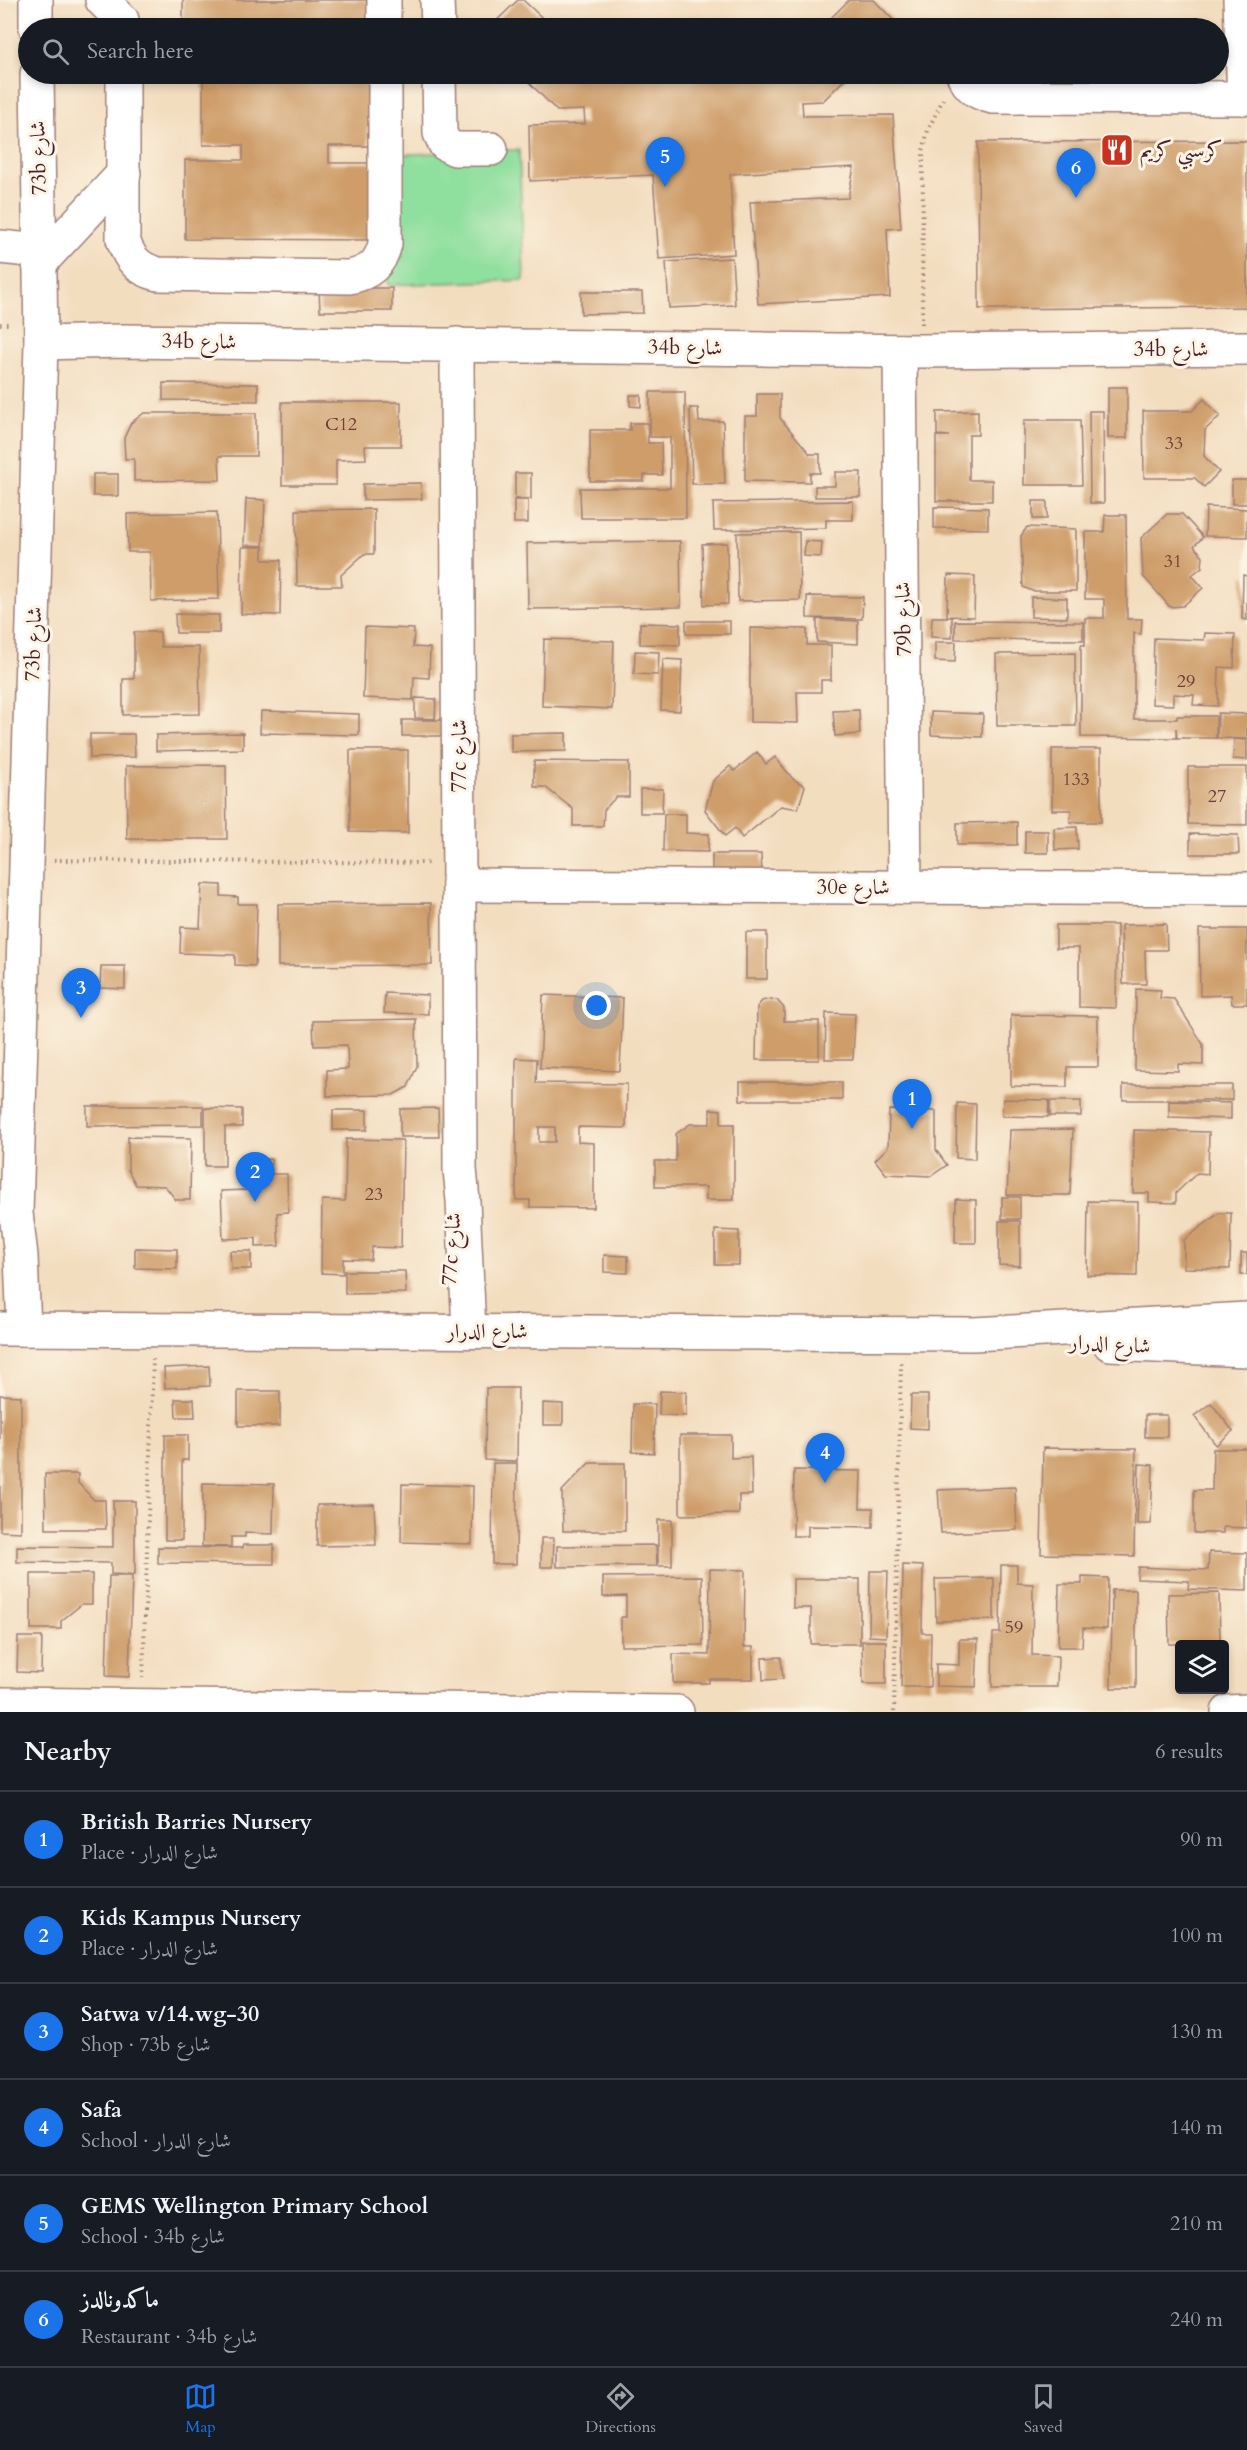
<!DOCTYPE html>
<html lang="en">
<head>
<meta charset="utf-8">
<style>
  :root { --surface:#171b24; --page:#242831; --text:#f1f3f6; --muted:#9ea1a6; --line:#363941; --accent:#1a73e8 }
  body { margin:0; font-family:Cardo,Amiri,serif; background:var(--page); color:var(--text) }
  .controls { position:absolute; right:18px; bottom:18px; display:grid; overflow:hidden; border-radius:6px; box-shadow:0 3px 9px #0003 }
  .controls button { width:54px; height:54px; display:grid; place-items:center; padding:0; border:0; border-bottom:2px solid var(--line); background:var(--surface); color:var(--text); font:30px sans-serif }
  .you { position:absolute; left:597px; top:1006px; width:21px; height:21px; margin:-15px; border:4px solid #fff; border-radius:50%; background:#1a73e8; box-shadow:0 0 0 9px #1a73e833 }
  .badge { display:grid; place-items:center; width:39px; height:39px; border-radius:50%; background:var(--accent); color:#fff; font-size:20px; font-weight:700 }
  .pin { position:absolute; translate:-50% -50px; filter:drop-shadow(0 2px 3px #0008) }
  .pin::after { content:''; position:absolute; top:32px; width:21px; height:18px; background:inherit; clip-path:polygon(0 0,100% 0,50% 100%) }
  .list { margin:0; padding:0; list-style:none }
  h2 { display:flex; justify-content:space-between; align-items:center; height:78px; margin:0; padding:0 24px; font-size:26px }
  h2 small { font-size:20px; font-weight:400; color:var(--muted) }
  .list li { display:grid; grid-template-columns:39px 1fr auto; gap:18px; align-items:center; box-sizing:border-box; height:96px; padding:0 24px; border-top:2px solid var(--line) }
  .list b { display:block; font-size:22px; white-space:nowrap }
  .list p { margin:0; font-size:20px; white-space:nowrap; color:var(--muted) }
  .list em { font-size:20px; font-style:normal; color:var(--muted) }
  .icon { flex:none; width:33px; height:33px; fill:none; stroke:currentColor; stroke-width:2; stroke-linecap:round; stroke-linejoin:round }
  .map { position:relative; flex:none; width:1247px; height:1712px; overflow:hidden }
  .search { position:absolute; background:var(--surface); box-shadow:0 3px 9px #0003; left:18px; right:18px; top:18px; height:66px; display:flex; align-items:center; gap:15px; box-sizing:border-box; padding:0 21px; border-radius:33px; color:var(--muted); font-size:22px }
  .sheet { height:654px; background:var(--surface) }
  nav { display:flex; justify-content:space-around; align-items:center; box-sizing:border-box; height:84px; border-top:2px solid var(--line); background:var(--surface); font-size:16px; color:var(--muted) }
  nav a { display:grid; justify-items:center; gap:3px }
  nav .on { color:var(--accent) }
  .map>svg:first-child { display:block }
  .green { fill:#8fdf9e; stroke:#6c7f64; stroke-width:1.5 }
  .building { fill:#ce9d69; fill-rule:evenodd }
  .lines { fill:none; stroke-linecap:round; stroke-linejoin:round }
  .minor-casing { stroke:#9e7e75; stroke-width:36 }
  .path { stroke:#9e7e75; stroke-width:4; stroke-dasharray:1.5 4.5; stroke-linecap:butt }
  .minor { stroke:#fff; stroke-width:33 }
  .labels { text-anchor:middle; stroke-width:6; stroke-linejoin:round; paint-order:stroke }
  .number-label { font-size:18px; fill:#6b3e3a }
  .poi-label { font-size:21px; fill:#4a1f2b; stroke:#fcf5e5; text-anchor:start }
  .street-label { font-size:21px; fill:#4a1f2b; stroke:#fcf5e5 }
</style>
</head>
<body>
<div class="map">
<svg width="1247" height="1712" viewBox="0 0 1247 1712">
  <rect width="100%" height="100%" fill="#fcf5e5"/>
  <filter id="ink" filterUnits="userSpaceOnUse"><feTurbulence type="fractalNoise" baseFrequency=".0167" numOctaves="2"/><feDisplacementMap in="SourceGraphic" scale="12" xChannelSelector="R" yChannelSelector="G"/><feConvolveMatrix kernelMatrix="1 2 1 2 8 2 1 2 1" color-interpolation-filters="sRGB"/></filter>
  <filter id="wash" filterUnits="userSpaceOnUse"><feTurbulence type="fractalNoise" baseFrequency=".008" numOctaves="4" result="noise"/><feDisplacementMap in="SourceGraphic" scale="24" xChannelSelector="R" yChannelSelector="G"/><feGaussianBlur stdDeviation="1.35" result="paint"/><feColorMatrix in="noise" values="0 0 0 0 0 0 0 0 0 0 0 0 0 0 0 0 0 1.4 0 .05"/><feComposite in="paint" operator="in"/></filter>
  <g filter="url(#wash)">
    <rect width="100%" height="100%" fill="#f3ddbf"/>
    <path class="green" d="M519 150 524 280 388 285 383 155Z"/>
    <g id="blocks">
      <g class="building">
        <rect x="183" y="0" width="193" height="28"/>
        <path d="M518 0H523L553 28H489Z"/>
        <path d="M849 0H874L898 25 894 28H821Z"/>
        <path d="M203 74H368V146H329V163H378L377 240 185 239V160H243V145H203Z"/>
        <path d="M521 74H850L823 101 802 102 803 116 893 115 901 228 887 229 890 297 758 304 750 202 848 198 854 167 730 174 734 254 659 259 653 175 530 181 529 125 585 124 584 110 557 111Z"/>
        <path d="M1247 141V307L979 309 978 142Z"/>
        <path d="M732 258 735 305 669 308 666 262Z"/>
        <path d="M319 288H392V311H320Z"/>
        <path d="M581 292H642L643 313 581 314Z"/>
        <path d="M163 383 258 384V401L163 400Z"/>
        <rect x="1108" y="387" width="19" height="51"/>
        <path d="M650 392H685L686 518H581L580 488H670V437H650Z"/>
        <path d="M757 394H780V418L810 454H820V473H810V482L745 481V416H757Z"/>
        <path d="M630 395H641V407L630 406Z"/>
        <path d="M1204 399 1220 416 1205 430 1204 456 1219 472 1204 487 1195 478H1144L1143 411H1192Z"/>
        <path d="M282 402H401V446H365L366 459 336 460V485H282Z"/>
        <path d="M690 408H698L699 422 723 421 725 484H692Z"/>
        <path d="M978 411V435H969V480H992V501H936V436H949L937 435V412Z"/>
        <path d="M1089 411H1103L1104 503H1090Z"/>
        <path d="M144 413H256V456H219L220 480 134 481V459H125L124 438 131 423Z"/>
        <path d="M1024 420H1080L1082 485H1024Z"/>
        <path d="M630 423H648V443H661L662 475H644V481H590V430H630Z"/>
        <path d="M835 472H861L860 497H815V486H835Z"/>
        <rect x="515" y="473" width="16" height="26"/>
        <rect x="93" y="474" width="25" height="22"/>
        <rect x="1232" y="480" width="15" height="24"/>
        <path d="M421 483 422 499 363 500V484Z"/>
        <path d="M246 499 265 500 263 546 244 545Z"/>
        <rect x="514" y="500" width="14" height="23"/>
        <path d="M853 501V520H826V528L714 530 713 503Z"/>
        <rect x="1033" y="501" width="14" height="18"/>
        <path d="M934 507 988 508V529L934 528Z"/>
        <path d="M1206 507 1247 509V537L1205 536Z"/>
        <path d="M374 509V554H364L341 575 342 586H297L296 510Z"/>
        <path d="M217 512 219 599 151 601 150 552H128L127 514Z"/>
        <path d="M1167 514H1182L1203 537 1194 546 1203 556 1202 567 1192 575 1203 588 1183 606 1170 607 1143 576 1141 538Z"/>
        <path d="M1105 515H1126L1127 619H1142L1141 634 1134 633V719H1177V716H1216V738H1177L1176 728V738L1081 737V645H1085V618H1104V599H1085V532H1104Z"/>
        <path d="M1027 527 1076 529V591H1032L1023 587 1021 536Z"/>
        <path d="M799 532 800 600 738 601 737 533Z"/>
        <path d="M680 541 681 607 528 609 527 543Z"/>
        <path d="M805 541 822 542 821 557 804 556Z"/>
        <path d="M727 543 728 604 704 605 702 544Z"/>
        <path d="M242 547H263V560H281L280 615 241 614Z"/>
        <path d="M948 575 975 576 974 617 947 616Z"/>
        <path d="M1243 575 1247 576V620L1242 619Z"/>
        <path d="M807 596 863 597 862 619 807 618Z"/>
        <path d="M1031 597 1067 598V618L1031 617Z"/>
        <path d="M175 614 219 615V633H176Z"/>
        <path d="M932 617H952V638L931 637Z"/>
        <path d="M817 619 858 621V644L817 642Z"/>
        <rect x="686" y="621" width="44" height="13"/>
        <path d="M955 621 1083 622V640L955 639Z"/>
        <path d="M640 623 680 624V645L640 644Z"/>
        <path d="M365 627 414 629 413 647 430 648 429 678 414 677 413 700 363 698Z"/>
        <path d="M750 628 807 629V645H831V680H821V692H797L798 723 750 722Z"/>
        <path d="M134 632H160L161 647H199L200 714 123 715V679H134Z"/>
        <path d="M1205 633 1235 634 1234 668 1219 667 1218 706 1193 705 1194 695 1173 694V705L1152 704 1154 638 1204 640Z"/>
        <path d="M544 639 614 641 612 709 542 706Z"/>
        <path d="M935 642H956L955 662 935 661Z"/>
        <path d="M635 651 659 652 658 675 634 674Z"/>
        <path d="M1075 653 1076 726H997L996 654Z"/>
        <path d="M663 659 682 660 680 711 661 710Z"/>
        <path d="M415 698 436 699 435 719 415 718Z"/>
        <path d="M859 710 860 734 835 736 833 711Z"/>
        <path d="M261 711 359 714V735L260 733Z"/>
        <path d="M931 712 983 714 982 737 931 735Z"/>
        <path d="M1218 713 1247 714V739L1217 738Z"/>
        <rect x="402" y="720" width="40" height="16"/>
        <path d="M243 733V749L156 751V735Z"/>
        <path d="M566 733V751L511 752V734Z"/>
        <path d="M90 734H134L135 757 90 758Z"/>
        <path d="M1234 739 1247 740V760L1233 759Z"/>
        <path d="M1052 749H1101V822H1070L1071 810H1052Z"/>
        <path d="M350 750H408V833L350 832Z"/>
        <path d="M757 752 766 764 775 757 793 779 805 786 798 809 781 806 742 838 735 828 725 836 705 810 713 781 730 766 734 771Z"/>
        <path d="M534 761 629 762V797H616L604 810 603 826H573V809L545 787H534Z"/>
        <path d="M226 765 227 839H127L126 766Z"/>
        <path d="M1188 767H1247V825L1188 824Z"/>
        <path d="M640 789H663L662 813H640Z"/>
        <path d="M664 814H686V833L709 834 708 852 663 851Z"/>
        <path d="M1017 822V845H957V823Z"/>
        <path d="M1077 827 1078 849 1055 850 1054 828Z"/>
        <rect x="1025" y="831" width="23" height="22"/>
        <path d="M1190 834 1238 835 1239 854H1190Z"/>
        <path d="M712 854H761L762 873H712Z"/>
        <path d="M202 884 221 885V896L238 897V904H257L255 966 235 965V955L180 953 181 927 200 928Z"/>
        <path d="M431 903 432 965 278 966V904Z"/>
        <path d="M1166 924 1167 950H1145L1146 984H1123L1121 925Z"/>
        <path d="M1056 925H1117L1116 1008 1079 1007V948H1056Z"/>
        <path d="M1199 929H1247V1004H1232L1231 995 1200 996Z"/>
        <rect x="746" y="932" width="21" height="47"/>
        <path d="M101 966H125V989L100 988Z"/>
        <path d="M1136 989 1161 990 1160 998 1174 999 1203 1044V1065L1178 1064V1071L1135 1070Z"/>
        <path d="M385 993 428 995V1014L384 1013Z"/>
        <path d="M543 995 623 998 620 1071 540 1068Z"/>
        <path d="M770 999 777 1000 784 1008V1021H819V1060H756L757 1007 762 1001Z"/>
        <path d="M826 1013 855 1014 853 1059H825Z"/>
        <path d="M1011 1015 1098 1016V1067H1067V1087L1011 1086Z"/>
        <path d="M416 1019 417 1066 408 1087 393 1095 327 1096V1070L348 1069 347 1045 314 1046 313 1021Z"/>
        <path d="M516 1058 537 1059 536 1083 627 1084 626 1128 578 1127V1142L594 1143V1208L530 1207V1200H516ZM539 1127H555V1142H539Z"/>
        <rect x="740" y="1082" width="102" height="18"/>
        <rect x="1123" y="1085" width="109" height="15"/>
        <path d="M1003 1099 1049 1100 1048 1117 1002 1116Z"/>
        <rect x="1050" y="1101" width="31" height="15"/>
        <path d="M1169 1101 1231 1103V1119L1169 1117Z"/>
        <path d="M957 1103 976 1104 975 1159 956 1158Z"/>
        <path d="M87 1106H203V1125L87 1126Z"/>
        <path d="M205 1108 242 1109V1127H225V1166H205Z"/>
        <path d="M438 1108 439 1137H400V1109Z"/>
        <path d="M710 1109 721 1110V1124H734V1200H706V1187H655V1161H676V1134L690 1124H710Z"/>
        <rect x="333" y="1110" width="34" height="20"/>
        <path d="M889 1110 936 1111V1150L947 1165 931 1176 886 1174 875 1160 888 1147Z"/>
        <path d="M1073 1129 1070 1195H1007L1010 1130Z"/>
        <path d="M1134 1130 1209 1132 1208 1174 1197 1173 1176 1193V1203L1149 1202V1193H1133Z"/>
        <path d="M128 1137 191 1138 190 1200H176L165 1186 136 1185 128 1170Z"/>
        <path d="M346 1139 403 1140 401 1248 372 1247 371 1260 343 1259V1274L321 1273 322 1200 345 1201Z"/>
        <path d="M271 1159V1174H287L288 1212 277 1213 279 1246 256 1247V1238L223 1239 221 1191 247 1190 246 1160Z"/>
        <rect x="1002" y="1197" width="18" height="22"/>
        <path d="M956 1199 976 1200V1243H955Z"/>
        <path d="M1088 1201 1138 1202 1137 1276 1087 1275Z"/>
        <path d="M1219 1213H1231L1230 1269 1184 1268V1240Z"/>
        <path d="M999 1221H1020V1266L999 1265Z"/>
        <path d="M715 1230 739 1231V1265H715Z"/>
        <path d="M135 1248 177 1249V1269L135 1268Z"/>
        <path d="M230 1251H251V1269H231Z"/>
        <rect x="1241" y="1253" width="6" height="22"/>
        <path d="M604 1255 628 1256V1273L604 1272Z"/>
        <path d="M345 1271H405L406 1293 345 1294Z"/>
        <path d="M209 1366 210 1386 165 1388 164 1368Z"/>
        <path d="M486 1388H518L517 1461 485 1460Z"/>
        <rect x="238" y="1391" width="42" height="35"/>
        <path d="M660 1391 686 1392V1416L659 1415Z"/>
        <path d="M0 1395 21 1396V1532L0 1531Z"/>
        <path d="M911 1395H928V1429L910 1428Z"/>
        <path d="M175 1399H194L195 1417H176Z"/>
        <path d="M543 1403 563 1404V1425H543Z"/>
        <path d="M1211 1403 1233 1431 1216 1445 1194 1416Z"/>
        <path d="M633 1404H655L654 1453 632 1452Z"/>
        <rect x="1145" y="1415" width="22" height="22"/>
        <path d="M165 1435H188V1460H182V1540H165Z"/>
        <path d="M680 1435H731V1458L751 1457 752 1495H739V1514L680 1515Z"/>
        <path d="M1043 1448 1136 1449 1134 1556 1041 1554Z"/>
        <path d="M1213 1449H1247V1528L1223 1527V1533H1194V1490H1212Z"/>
        <path d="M493 1463H517L516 1564H492Z"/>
        <path d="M589 1463H625V1531H563L562 1491Z"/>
        <path d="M1139 1464 1153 1465 1151 1524H1137Z"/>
        <path d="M794 1470 861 1471 860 1508H873V1527L808 1526V1536H793Z"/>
        <path d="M45 1474H78V1483L94 1500H105L106 1529H46Z"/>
        <path d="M203 1483 274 1484 273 1534 245 1533V1537H231V1547L202 1546Z"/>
        <path d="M402 1484 473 1486 472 1544 401 1542Z"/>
        <path d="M1015 1487 1017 1530 941 1533 938 1490Z"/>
        <path d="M113 1501H135V1575L111 1574V1563L17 1562V1546L113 1547Z"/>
        <path d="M374 1504 376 1545 317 1546V1505Z"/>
        <rect x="658" y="1520" width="14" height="46"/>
        <path d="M541 1538H554L553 1567H541Z"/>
        <path d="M243 1545H274V1564L158 1563V1547L242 1548Z"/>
        <path d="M656 1545 657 1566 557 1567V1546Z"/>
        <path d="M1209 1552 1247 1553V1591L1188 1589 1189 1581 1137 1579 1138 1567 1208 1570Z"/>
        <path d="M903 1565 923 1566 922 1633H931L930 1687H901Z"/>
        <path d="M1001 1565H1017V1583L1033 1584 1032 1655 1058 1656 1057 1687H992L993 1633H1000Z"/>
        <path d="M710 1569 745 1570 744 1647H753V1679H709V1683H673V1654L709 1655Z"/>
        <path d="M870 1571H888L886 1637 869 1636Z"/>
        <path d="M31 1574H92V1604H82L61 1621V1629H31Z"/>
        <path d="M109 1576H132L129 1677 106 1676Z"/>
        <path d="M702 1576 703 1645 621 1646V1617H626V1596L603 1597V1577Z"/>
        <path d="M1082 1577 1108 1578 1107 1629 1083 1628 1082 1647H1058L1059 1584H1082Z"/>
        <path d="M994 1578V1620L936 1621 935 1579Z"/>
        <path d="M793 1579H860V1644H811V1608H793Z"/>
        <path d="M1112 1590H1136V1688H1111Z"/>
        <path d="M1219 1593 1220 1644H1169L1168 1594Z"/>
        <path d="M18 1637H42L41 1673 17 1672Z"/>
        <path d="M959 1639H978L976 1687 936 1686V1664L959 1665Z"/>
        <path d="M862 1641H886V1684H863Z"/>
        <path d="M781 1657 783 1679 763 1680 762 1658Z"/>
      </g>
    </g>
  </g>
  <g filter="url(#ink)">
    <use href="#blocks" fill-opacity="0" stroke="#9e7e75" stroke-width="1.5"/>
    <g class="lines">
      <g class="minor-casing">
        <g id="minor">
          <path d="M36 0V28"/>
          <path d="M102 0 122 20"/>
          <path d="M384 0V28"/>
          <path d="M437 0 438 28"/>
          <path d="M1240 0 1244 98"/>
          <path d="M123 74V239C129 259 138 269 158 274L349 277C370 273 380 264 385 244V74"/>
          <path d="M439 74 440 133 445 144 455 149H491"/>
          <path d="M963 74C969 88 978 94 993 97L1247 98"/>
          <path d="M0 247 39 251"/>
          <path d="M39 264 124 173"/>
          <path d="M41 343 123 341 921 351 1247 348"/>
          <path d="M457 344 460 1169 463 1201 469 1331"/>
          <path d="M900 351 905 887"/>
          <path d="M459 885 1247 889"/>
          <path d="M0 1329 973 1334 1247 1319"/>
          <path d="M24 1329 21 1256 16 1213 41 343 37 74"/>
          <path d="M1110 1344 1247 1350"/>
          <path d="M0 1704 677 1712"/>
          <path d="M1228 1712 1247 1711"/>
        </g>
      </g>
      <g class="path">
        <path d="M0 324H11"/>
        <path d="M922 324 923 151 928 130 943 99"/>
        <path d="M54 860 430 863"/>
        <path d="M143 1678 153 1359"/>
        <path d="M894 1712 901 1362"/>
      </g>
      <use href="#minor" class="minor"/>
    </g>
  </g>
  <defs>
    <g id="restaurant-square" transform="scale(1.725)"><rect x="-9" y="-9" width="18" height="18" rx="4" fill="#c8321e" stroke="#fcf5e5"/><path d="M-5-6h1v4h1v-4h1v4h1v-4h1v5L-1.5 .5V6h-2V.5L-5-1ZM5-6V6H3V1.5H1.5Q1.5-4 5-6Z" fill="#fff"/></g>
  </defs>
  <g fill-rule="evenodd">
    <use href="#restaurant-square" x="1117" y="150"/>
  </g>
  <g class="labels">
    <g class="number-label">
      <text x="341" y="430">C12</text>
      <text x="1174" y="449">33</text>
      <text x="1173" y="567">31</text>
      <text x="1186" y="687">29</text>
      <text x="1076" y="785">133</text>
      <text x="1217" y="802">27</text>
      <text x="374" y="1200">23</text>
      <text x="1014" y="1633">59</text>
    </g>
    <g class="poi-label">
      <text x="1140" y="157">كرسبي كريم</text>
    </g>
    <g class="street-label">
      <text transform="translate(38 158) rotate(-91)" y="7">73b شارع</text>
      <text transform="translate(199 341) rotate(1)" y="7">34b شارع</text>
      <text transform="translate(685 347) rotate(1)" y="7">34b شارع</text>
      <text x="1171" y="356">34b شارع</text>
      <text transform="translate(903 619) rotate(-91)" y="7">79b شارع</text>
      <text transform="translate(33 644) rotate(-88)" y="7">73b شارع</text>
      <text transform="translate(459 756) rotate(-90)" y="7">77c شارع</text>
      <text x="853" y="894">30e شارع</text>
      <text transform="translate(451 1249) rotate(-86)" y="7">77c شارع</text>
      <text x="487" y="1338">شارع الدرار</text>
      <text transform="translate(1110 1344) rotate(3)" y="7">شارع الدرار</text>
    </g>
  </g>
</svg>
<div class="controls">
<button><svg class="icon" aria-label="layers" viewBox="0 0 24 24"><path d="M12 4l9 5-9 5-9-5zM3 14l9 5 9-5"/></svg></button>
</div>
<div class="you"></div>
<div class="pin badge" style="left:912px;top:1129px">1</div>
<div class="pin badge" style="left:255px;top:1202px">2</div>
<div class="pin badge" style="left:81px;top:1018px">3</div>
<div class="pin badge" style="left:825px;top:1483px">4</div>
<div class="pin badge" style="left:665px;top:187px">5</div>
<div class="pin badge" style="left:1076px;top:198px">6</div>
<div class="search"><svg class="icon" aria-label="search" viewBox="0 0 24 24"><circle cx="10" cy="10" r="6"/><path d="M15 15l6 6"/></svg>Search here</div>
</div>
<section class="sheet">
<h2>Nearby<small>6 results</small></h2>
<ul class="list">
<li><span class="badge">1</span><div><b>British Barries Nursery</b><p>Place · شارع الدرار</p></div><em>90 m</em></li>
<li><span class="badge">2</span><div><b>Kids Kampus Nursery</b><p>Place · شارع الدرار</p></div><em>100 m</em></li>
<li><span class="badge">3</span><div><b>Satwa v/14.wg-30</b><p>Shop · 73b شارع</p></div><em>130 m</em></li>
<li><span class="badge">4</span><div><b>Safa</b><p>School · شارع الدرار</p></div><em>140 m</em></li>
<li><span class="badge">5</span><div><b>GEMS Wellington Primary School</b><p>School · 34b شارع</p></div><em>210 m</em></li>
<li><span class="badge">6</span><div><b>ماكدونالدز</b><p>Restaurant · 34b شارع</p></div><em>240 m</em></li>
</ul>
</section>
<nav>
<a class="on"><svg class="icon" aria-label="map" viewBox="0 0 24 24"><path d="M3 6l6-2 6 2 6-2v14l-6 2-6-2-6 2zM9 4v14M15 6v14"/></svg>Map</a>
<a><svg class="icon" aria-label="directions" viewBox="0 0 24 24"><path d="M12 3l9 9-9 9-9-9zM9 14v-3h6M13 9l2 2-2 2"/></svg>Directions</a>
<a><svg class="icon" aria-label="saved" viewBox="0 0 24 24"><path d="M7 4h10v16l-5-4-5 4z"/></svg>Saved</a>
</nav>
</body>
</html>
